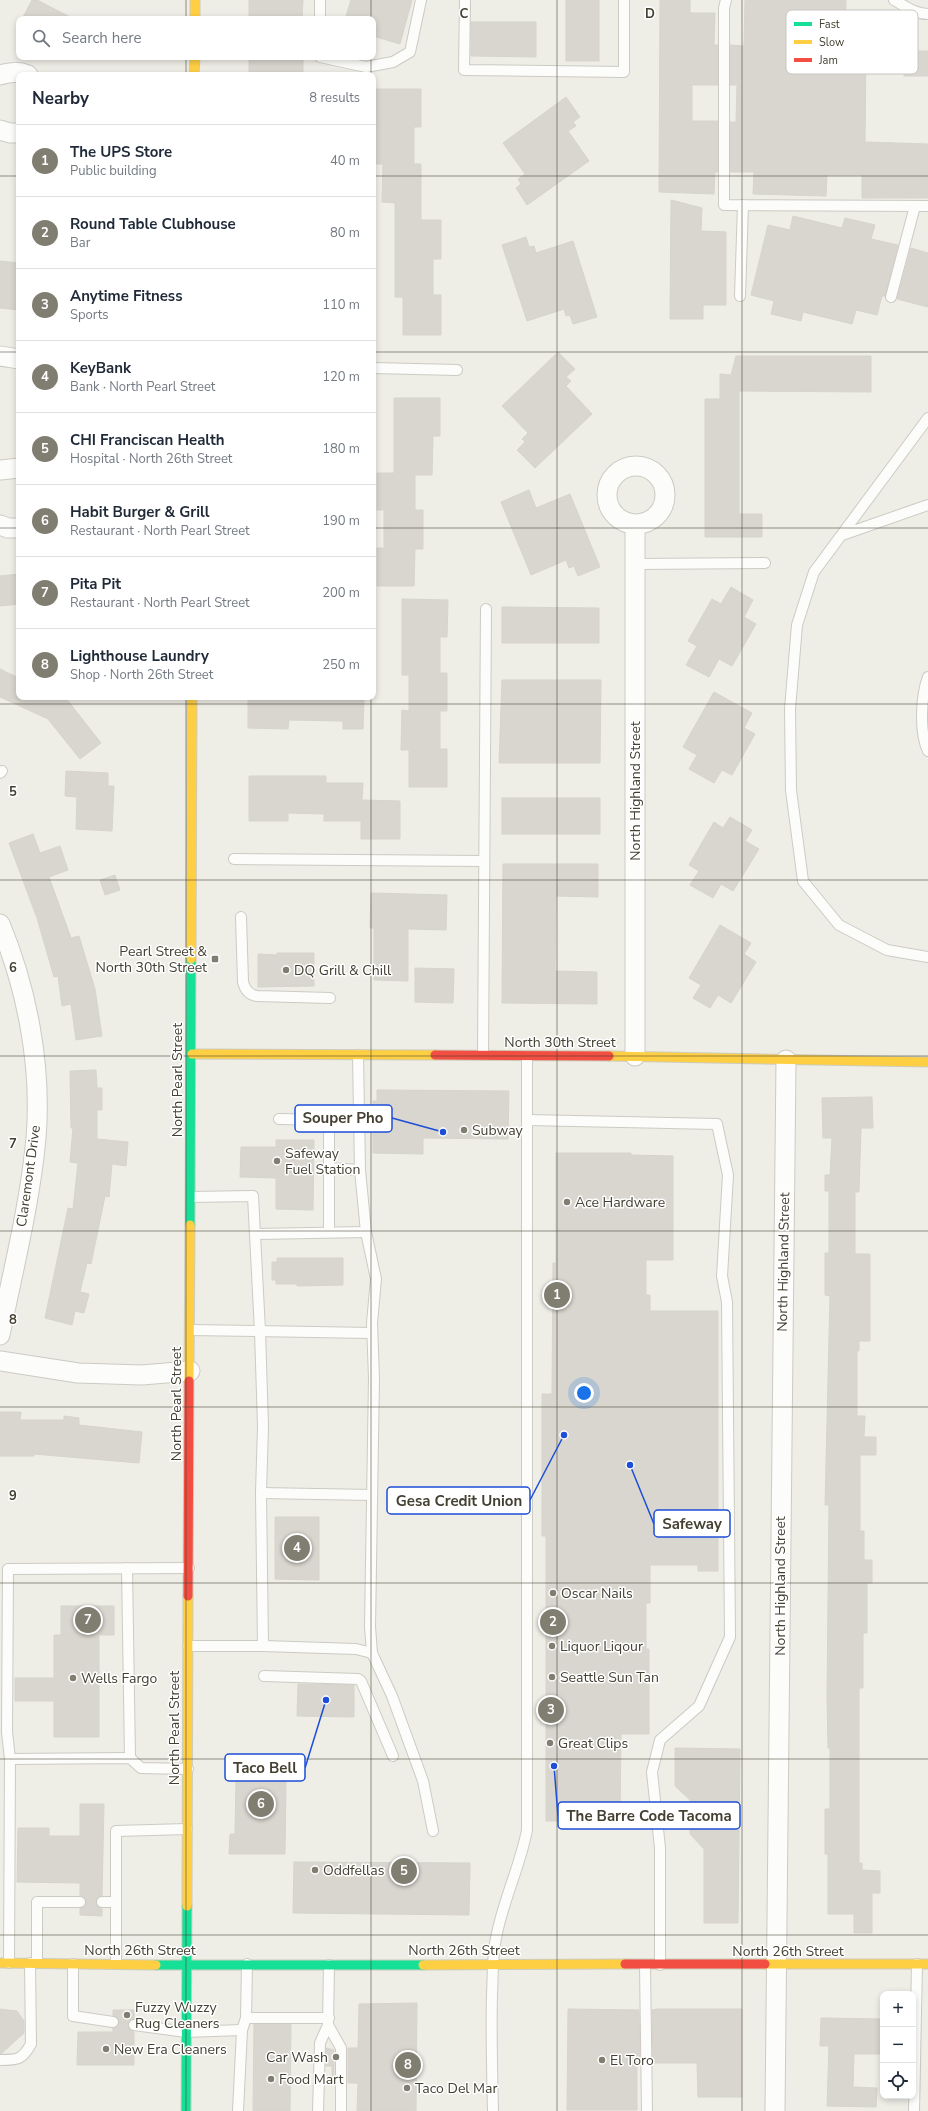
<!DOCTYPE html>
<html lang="en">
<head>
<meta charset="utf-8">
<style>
  :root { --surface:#fff; --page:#f2f2f3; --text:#1f2937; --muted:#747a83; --line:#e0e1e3; --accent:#807d71 }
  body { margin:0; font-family:"Nunito Sans",sans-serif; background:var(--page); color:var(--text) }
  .controls { position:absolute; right:12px; bottom:12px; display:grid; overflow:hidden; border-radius:8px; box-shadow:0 2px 6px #0003 }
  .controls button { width:36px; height:36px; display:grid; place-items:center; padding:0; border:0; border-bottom:1px solid var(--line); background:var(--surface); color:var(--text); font:20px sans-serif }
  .you { position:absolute; left:584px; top:1393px; width:14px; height:14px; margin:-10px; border:3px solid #fff; border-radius:50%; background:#1a73e8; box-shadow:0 0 0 6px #1a73e833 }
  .badge { display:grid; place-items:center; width:26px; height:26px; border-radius:50%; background:var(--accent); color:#fff; font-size:13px; font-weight:700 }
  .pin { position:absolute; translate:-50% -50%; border:2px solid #fff; box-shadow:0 1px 4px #0006 }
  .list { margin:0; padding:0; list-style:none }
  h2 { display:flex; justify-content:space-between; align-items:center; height:52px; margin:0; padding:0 16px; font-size:17px }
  h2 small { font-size:13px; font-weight:400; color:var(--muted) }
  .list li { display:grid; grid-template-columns:26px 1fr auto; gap:12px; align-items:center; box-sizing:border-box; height:72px; padding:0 16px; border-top:1px solid var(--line) }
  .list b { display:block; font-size:15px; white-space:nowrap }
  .list p { margin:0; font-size:13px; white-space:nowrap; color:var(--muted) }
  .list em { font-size:13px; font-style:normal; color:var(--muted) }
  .icon { flex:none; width:22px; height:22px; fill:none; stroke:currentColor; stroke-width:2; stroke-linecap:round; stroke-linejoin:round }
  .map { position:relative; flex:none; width:928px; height:2111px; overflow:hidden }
  .search { position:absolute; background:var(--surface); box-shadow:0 2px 6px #0003; left:16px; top:16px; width:360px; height:44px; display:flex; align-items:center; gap:10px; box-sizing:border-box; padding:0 14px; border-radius:8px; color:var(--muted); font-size:15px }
  .panel { position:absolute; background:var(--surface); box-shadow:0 2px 6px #0003; left:16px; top:72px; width:360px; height:628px; border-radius:8px }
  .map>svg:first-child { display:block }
  .building { fill:#d8d6ce; stroke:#d6d4cc }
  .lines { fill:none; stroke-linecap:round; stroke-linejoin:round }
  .lane-casing { stroke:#cccbc3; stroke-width:12 }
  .street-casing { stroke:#cccbc3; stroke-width:21 }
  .fast-casing { stroke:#ceccbc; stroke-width:11 }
  .slow-casing { stroke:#ceccbc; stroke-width:11 }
  .jam-casing { stroke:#ceccbc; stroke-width:11 }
  .lane { stroke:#fcfcfb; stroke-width:10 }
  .street { stroke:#fcfcfb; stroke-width:19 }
  .fast { stroke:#16e098; stroke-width:9 }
  .slow { stroke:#ffcf43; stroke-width:9 }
  .jam { stroke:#f24e42; stroke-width:9 }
  .grid { fill:none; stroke:#444032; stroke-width:1; stroke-opacity:0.55 }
  .poi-dot { fill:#807d71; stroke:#fff; stroke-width:1.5 }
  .labels { text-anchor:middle; stroke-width:3; stroke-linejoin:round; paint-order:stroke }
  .street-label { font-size:14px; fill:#444032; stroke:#fff }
  .poi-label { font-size:14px; fill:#444032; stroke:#fff; text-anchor:start }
  .key { fill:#fff; stroke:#c7c6c2; stroke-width:1 }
  .key-label { font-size:11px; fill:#444032 }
  .grid-label { font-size:13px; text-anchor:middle; font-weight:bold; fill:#444032; stroke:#fff; stroke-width:3; stroke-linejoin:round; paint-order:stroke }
  .leader { fill:none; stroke:#1d4ed8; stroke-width:1.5 }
  .callout-dot { fill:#1d4ed8; stroke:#fff; stroke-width:1.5 }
  .callout { fill:#fff; stroke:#1d4ed8; stroke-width:1.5 }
  .callout-label { font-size:15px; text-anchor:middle; font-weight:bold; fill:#444032 }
</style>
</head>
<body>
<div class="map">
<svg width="928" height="2111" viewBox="0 0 928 2111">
  <rect width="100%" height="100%" fill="#eeede6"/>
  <g class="building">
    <path d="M32 0H37L74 19H22Z"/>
    <path d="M249 0H303L302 19H249Z"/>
    <path d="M351 0H412L400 44 373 36V19H345Z"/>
    <rect x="566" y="0" width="33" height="61"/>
    <path d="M660 0H690V13H715L714 45H718V85H692V121H718V172H715L714 194 659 192Z"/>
    <path d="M745 0H846L845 46H866L865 142 928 144V198H862V175H827L826 196 753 194 754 172H730V122H736L737 85H730V45L744 46Z"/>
    <path d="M471 22H536V57L471 56Z"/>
    <rect x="904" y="51" width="24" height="25"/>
    <path d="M249 57H303V73L249 72Z"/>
    <path d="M376 89H421V127H414V164H421V220H441V259H433V295H441V335H403V297H395V203L382 202 383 164H375Z"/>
    <path d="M566 97 580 117 573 122 576 126 568 131 589 161 527 205 516 188 521 184 518 179 525 174 503 143Z"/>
    <path d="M671 200 702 208 701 231 726 232V305H703V319H670Z"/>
    <path d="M793 216 842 228 845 218 875 225 871 239 898 245 885 296H882L877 315 856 310 852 324 803 312 801 321 771 314 774 301 751 295 768 225 790 230Z"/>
    <path d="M526 237 529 247 534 246 536 253 573 241 597 317 573 324 570 315 566 316 564 309 527 321 502 245Z"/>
    <path d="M911 248 928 253V307L897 299Z"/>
    <path d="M0 261 19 263V310L0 308Z"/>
    <path d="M558 352 575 369 566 377 571 381 566 386 592 414 535 468 517 450 525 442 522 439 528 433 502 406Z"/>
    <path d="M736 356H871V392L739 391V514H762V537H705V399H720V374L731 375Z"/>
    <path d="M394 398H440V436H433L432 475H415V510H423V549H415L414 586H377V548H384V510H377V473H394Z"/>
    <path d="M529 490 536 508 570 494 600 567 578 576 574 566 569 568 566 560 531 575 501 502Z"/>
    <path d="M19 574V604L0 606V576Z"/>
    <path d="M731 587 753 600 744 617 756 624 732 666 719 659 709 677 686 665 697 646 688 641 712 599 721 604Z"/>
    <path d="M402 599 448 600 447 637H440V673H447V711H440V749H447V787H409V750H401L402 710 409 711V675H402Z"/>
    <path d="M502 607 599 608V643H502Z"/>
    <path d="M0 669 19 678V697H65L101 743 80 759 48 719 0 697Z"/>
    <path d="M502 680H601L600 763H499Z"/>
    <path d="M714 692 752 713 744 728 755 734 732 775 722 770 714 783 689 769 697 755 683 747Z"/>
    <path d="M248 697H364L363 729H343V721L289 720 288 729 248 728Z"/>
    <path d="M66 771 108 773V786H114L112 831 76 829 77 797 65 796Z"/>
    <path d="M249 776H326V783H363L362 800 400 801V839H361V821H324V814L288 813V821H249Z"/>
    <rect x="502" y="798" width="98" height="36"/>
    <path d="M730 817 752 830 745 841 759 849 733 891 721 884 713 898 690 885 699 871 689 865 714 822 723 828Z"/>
    <path d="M33 834 40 853 60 846 68 870 49 877 71 938 79 936 95 989 102 1036 76 1040 71 1004 62 1006 58 976 54 977 37 918 9 843Z"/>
    <path d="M503 864H598V897L556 896 555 971 597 972V1004L502 1003Z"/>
    <path d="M115 875 120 890 105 895 100 880Z"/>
    <path d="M371 893 447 895 446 930 408 929V981L374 980V928H370Z"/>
    <path d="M720 925 751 943 744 954 756 962 731 1003 718 995 710 1008 693 998 701 985 689 978Z"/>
    <path d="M277 953H314V986L258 987V954L277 955Z"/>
    <path d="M415 968 454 969 453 1003 415 1002Z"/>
    <path d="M96 1070 97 1088H102V1110H97V1139L128 1142 126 1166 112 1164 109 1197 105 1196 91 1264 87 1263 80 1292 89 1294 84 1313 75 1311 72 1325 45 1318 68 1208 73 1209 78 1163 70 1162 73 1128H71L70 1071Z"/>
    <path d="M377 1090 509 1091 508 1139 423 1138V1154L373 1153V1101H377Z"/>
    <path d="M872 1097 873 1128H861L859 1192H855V1254H870V1341H859V1351H857V1416H865L864 1437H876V1455H860V1531H864V1560H872V1583H867V1633H863V1688H859V1863H862V1870L880 1871V1893H872V1933H854V1914H828V1854H825V1809H830V1748H828L827 1696 829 1505H825L830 1296 825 1295V1253H829V1191H825V1175H830L832 1138H823L822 1098Z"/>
    <path d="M276 1140H314L313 1210 276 1209V1178L240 1177 241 1147H276Z"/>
    <path d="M556 1153H631V1155L673 1156V1260H646V1295H650V1311H718V1571H698V1565H650V1603H646V1649H649V1734H621L620 1821H546V1536H542V1394H552L553 1263H556Z"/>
    <path d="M277 1258H343V1285L297 1286V1284H276V1280H272V1262H277Z"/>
    <path d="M0 1412H21L20 1420H64V1416L79 1418V1425L142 1432 139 1463 34 1454V1456H0Z"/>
    <path d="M275 1517H319V1580L275 1579Z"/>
    <path d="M61 1606H114V1635H99V1737H54V1701H15V1678H54V1635H61Z"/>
    <path d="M298 1684 354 1685V1717L297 1716Z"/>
    <path d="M675 1748 740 1749 738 1923H704V1849L690 1834V1800L675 1786Z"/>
    <path d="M236 1779H286L285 1854H229L230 1834H235Z"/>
    <path d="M80 1804H104L102 1896 98 1897 96 1902 97 1906 102 1908V1916L80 1915V1908L84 1907 86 1902 85 1898 80 1896V1883L17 1882 18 1828H49V1836H80Z"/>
    <path d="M294 1862 470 1863 469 1915 293 1913Z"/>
    <path d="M417 2003 416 2111H357L358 2083H348V2048H358L359 2004Z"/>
    <path d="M0 2009 17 2011 24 2021V2033L2 2053 0 2054Z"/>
    <path d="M568 2009 639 2010 640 2063H637V2110H567Z"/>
    <path d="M658 2009H742V2097H698L697 2063H653L652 2010Z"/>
    <path d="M113 2010H134V2019L129 2021 128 2025 130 2030 134 2032V2065H77L78 2032H113V2028L118 2026 119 2023 117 2017 113 2016Z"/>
    <path d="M821 2018 883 2019V2054H854L853 2087 877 2088 876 2107 827 2106 829 2046H820Z"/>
    <path d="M254 2024H291L290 2111H253Z"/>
    <path d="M326 2048 334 2050V2083H332V2066H326Z"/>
  </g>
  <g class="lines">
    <g class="lane-casing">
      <g id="lane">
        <path d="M320 0V19"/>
        <path d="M465 0 464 70 624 72V0"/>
        <path d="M726 0 724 8V205L928 206"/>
        <path d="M894 0C905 6 915 14 928 14"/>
        <path d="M320 57 366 67 393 62 410 52 421 0"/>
        <path d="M740 296 743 205"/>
        <path d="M891 297 915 206"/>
        <path d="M373 368 457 370"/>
        <path d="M928 418 814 572 797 625 790 709 791 790 803 881 839 925 887 950 928 957"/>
        <path d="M842 535 928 505"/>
        <path d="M635 564 765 563"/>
        <path d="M928 677C921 696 919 732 928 751"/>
        <path d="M0 773 2 771"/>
        <path d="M234 859 484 861"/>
        <path d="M241 917 243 982C245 990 249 995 257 996L330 998"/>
        <path d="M358 1055 360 1170 366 1232 376 1279 372 1323 374 1378 370 1627 372 1653 392 1696 423 1781 433 1831"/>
        <path d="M483 1055 486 609"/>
        <path d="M279 1119 329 1120V1231"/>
        <path d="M527 1120 717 1124 728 1175 722 1276 727 1302 730 1637 699 1706 660 1740 652 1772 660 1848V1965"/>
        <path d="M329 1168 360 1170"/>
        <path d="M256 1234 366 1232"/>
        <path d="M190 1330 372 1333"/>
        <path d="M261 1493 372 1495"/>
        <path d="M127 1568 130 1758"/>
        <path d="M188 1646H263L261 1493 263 1426 260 1331 253 1196 191 1197"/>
        <path d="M263 1646 356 1649 372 1653"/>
        <path d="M264 1676 358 1679 361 1681 393 1756"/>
        <path d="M10 1759 130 1758 141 1768 188 1769"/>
        <path d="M102 1902H116"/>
        <path d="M9 1963 10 1759 7 1732 8 1569 189 1568"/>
        <path d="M37 1963V1902H80"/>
        <path d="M73 1964V2016L113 2022"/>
        <path d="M116 1964V1831L187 1829"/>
        <path d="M645 1965 647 2111"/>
        <path d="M246 2018H329"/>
        <path d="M134 2025 186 2032 242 2030"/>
        <path d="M328 2025 341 2048V2111"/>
        <path d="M0 2060C18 2060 22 2060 31 2044L30 1963"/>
        <path d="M238 2111 242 2030 246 2018 247 1964"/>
        <path d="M318 2111 320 2043 328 2025 329 1965"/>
        <path d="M493 2111C492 2072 491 2034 492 1995 493 1976 492 1957 496 1938 503 1900 520 1867 527 1830V1056"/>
        <path d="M914 2111 917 1964"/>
      </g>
    </g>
    <g class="street-casing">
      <g id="street">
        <path d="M0 75C10 72 18 71 28 75"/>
        <path d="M0 130 10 133H19"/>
        <path d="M0 356 19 359"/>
        <circle cx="636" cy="495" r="29"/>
        <path d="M0 470 19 468"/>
        <path d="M0 525 8 528H19"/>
        <path d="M0 924C27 989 42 1066 36 1138 30 1204 13 1270 0 1335"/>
        <path d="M635 1056V525"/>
        <path d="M0 1361 78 1373 142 1375 190 1371"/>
        <path d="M775 2111 786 1060"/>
      </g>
    </g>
    <g class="fast-casing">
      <g id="fast">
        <path d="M190 1225 191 959"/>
        <path d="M156 1965H423"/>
        <path d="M186 2111 187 1906"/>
      </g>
    </g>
    <g class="slow-casing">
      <g id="slow">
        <path d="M195 0V19"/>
        <path d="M194 75 195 57"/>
        <path d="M191 959 192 697"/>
        <path d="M192 1054 435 1055"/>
        <path d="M609 1056 928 1062"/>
        <path d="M189 1381 190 1225"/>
        <path d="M187 1906 188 1596"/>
        <path d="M0 1963 156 1965"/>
        <path d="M765 1964H928"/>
        <path d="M423 1965 625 1964"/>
      </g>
    </g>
    <g class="jam-casing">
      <g id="jam">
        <path d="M435 1055 609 1056"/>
        <path d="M188 1596 189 1381"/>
        <path d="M625 1964H765"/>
      </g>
    </g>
    <use href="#lane" class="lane"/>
    <use href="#street" class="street"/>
    <use href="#fast" class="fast"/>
    <use href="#slow" class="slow"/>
    <use href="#jam" class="jam"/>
  </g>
  <path class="grid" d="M186 0V19M371 0V19M557 0V2111M742 0V2111M186 57V75M371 57V75M0 176H19M373 176H928M0 352H19M373 352H928M0 528H19M373 528H928M186 697V2111M371 697V2111M0 704H928M0 880H928M0 1056H928M0 1231H928M0 1407H928M0 1583H928M0 1759H928M0 1935H928"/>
  <g class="poi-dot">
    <rect x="211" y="955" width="8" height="8" rx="2"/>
    <circle cx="286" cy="970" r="4"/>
    <circle cx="464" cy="1130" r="4"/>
    <circle cx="277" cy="1161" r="4"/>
    <circle cx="567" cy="1202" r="4"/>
    <circle cx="553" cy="1593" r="4"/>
    <circle cx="552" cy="1646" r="4"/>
    <circle cx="552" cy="1677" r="4"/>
    <circle cx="73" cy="1678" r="4"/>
    <circle cx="550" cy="1743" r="4"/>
    <circle cx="315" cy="1870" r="4"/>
    <circle cx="127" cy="2015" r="4"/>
    <circle cx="106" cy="2049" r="4"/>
    <circle cx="336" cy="2057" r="4"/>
    <circle cx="602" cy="2060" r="4"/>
    <circle cx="271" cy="2079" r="4"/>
    <circle cx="407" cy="2088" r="4"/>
  </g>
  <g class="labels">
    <g class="street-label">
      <text transform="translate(635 791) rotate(-90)" y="5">North Highland Street</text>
      <text x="560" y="1047">North 30th Street</text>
      <text transform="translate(177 1080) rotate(-90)" y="5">North Pearl Street</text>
      <text transform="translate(28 1176) rotate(-82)" y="5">Claremont Drive</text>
      <text transform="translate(783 1262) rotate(-89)" y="5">North Highland Street</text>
      <text transform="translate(176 1404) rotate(-90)" y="5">North Pearl Street</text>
      <text transform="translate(780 1586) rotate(-90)" y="5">North Highland Street</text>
      <text transform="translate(174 1728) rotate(-90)" y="5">North Pearl Street</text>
      <text x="140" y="1955">North 26th Street</text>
      <text x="464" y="1955">North 26th Street</text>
      <text x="788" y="1956">North 26th Street</text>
    </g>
    <g class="poi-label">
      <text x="207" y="956" text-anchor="end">Pearl Street &amp;<tspan x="207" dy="16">North 30th Street</tspan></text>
      <text x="294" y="975">DQ Grill &amp; Chill</text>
      <text x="472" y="1135">Subway</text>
      <text x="285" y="1158">Safeway<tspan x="285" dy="16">Fuel Station</tspan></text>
      <text x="575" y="1207">Ace Hardware</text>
      <text x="561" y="1598">Oscar Nails</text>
      <text x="560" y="1651">Liquor Liqour</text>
      <text x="560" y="1682">Seattle Sun Tan</text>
      <text x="81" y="1683">Wells Fargo</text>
      <text x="558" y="1748">Great Clips</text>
      <text x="323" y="1875">Oddfellas</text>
      <text x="135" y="2012">Fuzzy Wuzzy<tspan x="135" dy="16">Rug Cleaners</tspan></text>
      <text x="114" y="2054">New Era Cleaners</text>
      <text x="328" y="2062" text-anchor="end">Car Wash</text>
      <text x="610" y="2065">El Toro</text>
      <text x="279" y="2084">Food Mart</text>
      <text x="415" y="2093">Taco Del Mar</text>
    </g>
  </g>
  <rect x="786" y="10" width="132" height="64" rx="6" class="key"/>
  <rect x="794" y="22" width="18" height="4" fill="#16e098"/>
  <rect x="794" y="40" width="18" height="4" fill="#ffcf43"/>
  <rect x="794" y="58" width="18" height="4" fill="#f24e42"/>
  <g class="key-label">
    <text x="819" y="28">Fast</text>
    <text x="819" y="46">Slow</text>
    <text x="819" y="64">Jam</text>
  </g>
  <g class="grid-label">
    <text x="464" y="18">C</text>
    <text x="650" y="18">D</text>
    <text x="13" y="796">5</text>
    <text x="13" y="972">6</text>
    <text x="13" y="1148">7</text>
    <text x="13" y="1324">8</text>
    <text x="13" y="1500">9</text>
  </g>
  <path class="leader" d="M443 1132L392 1118M564 1435L530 1500M630 1465L654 1524M326 1700L305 1768M554 1766L558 1816"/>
  <g class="callout-dot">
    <circle cx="443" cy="1132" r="4"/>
    <circle cx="564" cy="1435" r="4"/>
    <circle cx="630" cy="1465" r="4"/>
    <circle cx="326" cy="1700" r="4"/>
    <circle cx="554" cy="1766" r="4"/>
  </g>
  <g class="callout">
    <rect x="295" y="1105" width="97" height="27" rx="4"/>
    <rect x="387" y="1487" width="143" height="27" rx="4"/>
    <rect x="654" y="1510" width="76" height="27" rx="4"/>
    <rect x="225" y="1754" width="80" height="27" rx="4"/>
    <rect x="558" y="1802" width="182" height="27" rx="4"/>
  </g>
  <g class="callout-label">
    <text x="343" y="1123">Souper Pho</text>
    <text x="459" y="1506">Gesa Credit Union</text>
    <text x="692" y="1529">Safeway</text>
    <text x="265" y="1773">Taco Bell</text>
    <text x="649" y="1821">The Barre Code Tacoma</text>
  </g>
</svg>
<div class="controls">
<button>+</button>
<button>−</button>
<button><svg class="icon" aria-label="locate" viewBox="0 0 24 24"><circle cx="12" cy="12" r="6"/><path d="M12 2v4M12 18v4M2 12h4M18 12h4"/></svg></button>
</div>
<div class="you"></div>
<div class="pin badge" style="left:557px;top:1295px">1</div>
<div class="pin badge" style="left:553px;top:1622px">2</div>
<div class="pin badge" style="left:551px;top:1710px">3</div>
<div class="pin badge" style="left:297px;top:1548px">4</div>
<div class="pin badge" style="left:404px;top:1871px">5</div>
<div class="pin badge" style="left:261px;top:1804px">6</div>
<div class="pin badge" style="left:88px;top:1620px">7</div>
<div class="pin badge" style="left:408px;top:2065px">8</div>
<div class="search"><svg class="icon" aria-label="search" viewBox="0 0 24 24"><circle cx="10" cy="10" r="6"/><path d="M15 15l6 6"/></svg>Search here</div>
<section class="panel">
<h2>Nearby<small>8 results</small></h2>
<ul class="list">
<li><span class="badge">1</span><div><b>The UPS Store</b><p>Public building</p></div><em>40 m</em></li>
<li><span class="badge">2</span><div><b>Round Table Clubhouse</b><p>Bar</p></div><em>80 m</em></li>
<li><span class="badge">3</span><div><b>Anytime Fitness</b><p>Sports</p></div><em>110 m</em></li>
<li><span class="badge">4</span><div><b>KeyBank</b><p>Bank · North Pearl Street</p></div><em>120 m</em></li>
<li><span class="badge">5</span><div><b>CHI Franciscan Health</b><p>Hospital · North 26th Street</p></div><em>180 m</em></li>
<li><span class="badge">6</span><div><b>Habit Burger &amp; Grill</b><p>Restaurant · North Pearl Street</p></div><em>190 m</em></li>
<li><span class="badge">7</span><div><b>Pita Pit</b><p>Restaurant · North Pearl Street</p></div><em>200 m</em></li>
<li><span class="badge">8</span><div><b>Lighthouse Laundry</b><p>Shop · North 26th Street</p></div><em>250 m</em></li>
</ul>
</section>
</div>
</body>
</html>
